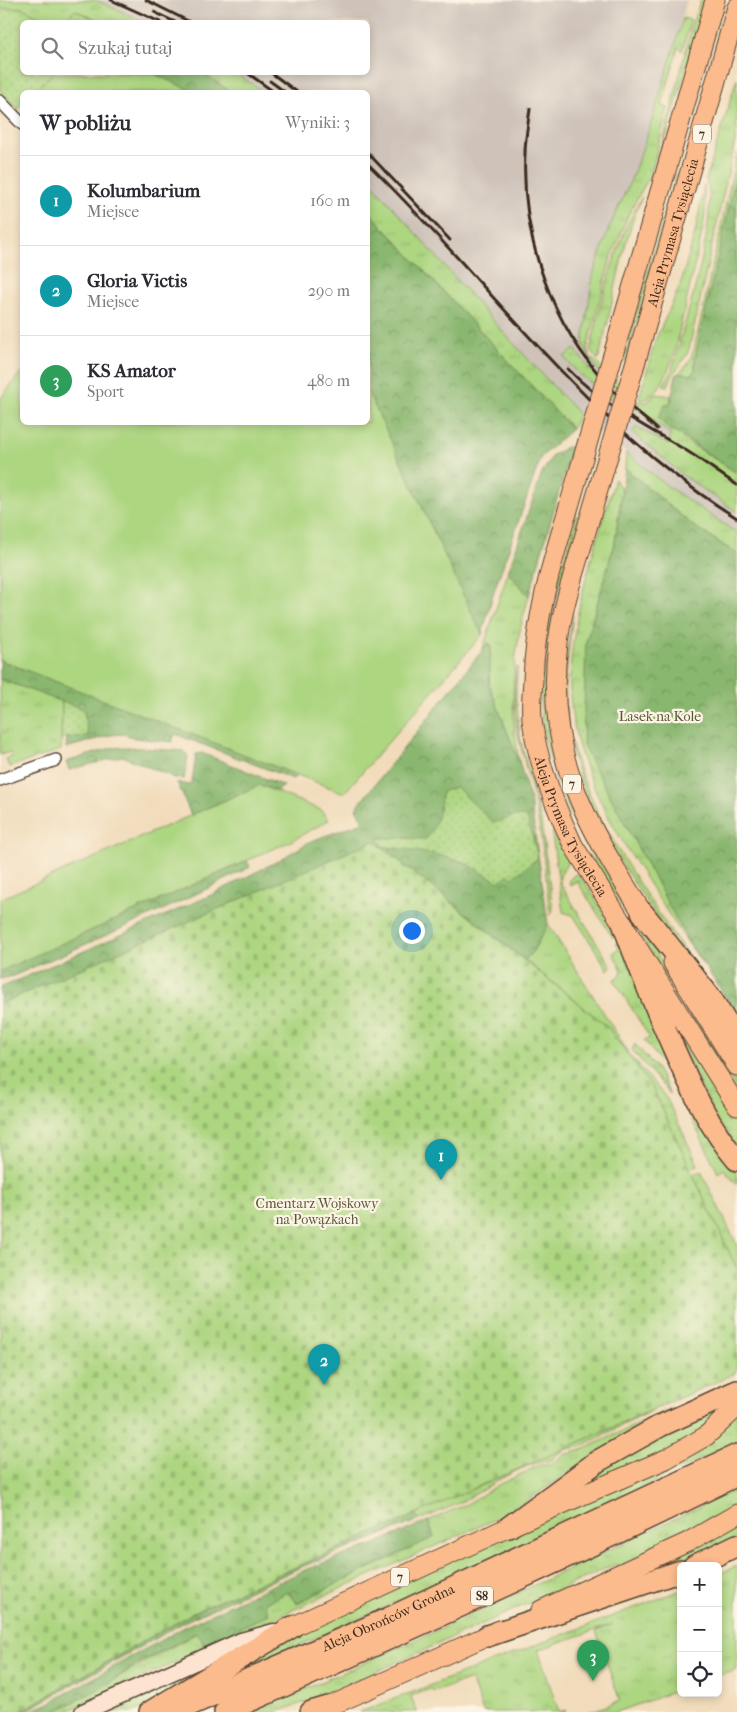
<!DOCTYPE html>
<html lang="pl">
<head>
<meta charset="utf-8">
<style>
  :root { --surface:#fff; --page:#f7f7f7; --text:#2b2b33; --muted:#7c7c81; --line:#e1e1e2; --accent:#d93025 }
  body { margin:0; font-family:"IM FELL French Canon",serif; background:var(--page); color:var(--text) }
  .controls { position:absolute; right:15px; bottom:15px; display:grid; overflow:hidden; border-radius:8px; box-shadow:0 2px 8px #0003 }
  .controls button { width:45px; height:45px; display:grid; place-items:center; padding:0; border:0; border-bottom:1px solid var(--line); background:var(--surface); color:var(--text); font:25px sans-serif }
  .you { position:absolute; left:411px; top:930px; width:18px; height:18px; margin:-12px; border:4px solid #fff; border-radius:50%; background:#1a73e8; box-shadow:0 0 0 8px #1a73e833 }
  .badge { display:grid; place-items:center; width:32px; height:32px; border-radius:50%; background:var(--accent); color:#fff; font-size:16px; font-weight:700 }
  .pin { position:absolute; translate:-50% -41px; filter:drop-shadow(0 1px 2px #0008) }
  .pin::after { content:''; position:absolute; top:26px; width:18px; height:15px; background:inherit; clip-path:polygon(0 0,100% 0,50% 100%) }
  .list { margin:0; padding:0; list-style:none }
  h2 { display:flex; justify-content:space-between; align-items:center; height:65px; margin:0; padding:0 20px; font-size:21px }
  h2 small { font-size:16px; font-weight:400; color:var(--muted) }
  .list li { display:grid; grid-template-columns:32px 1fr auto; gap:15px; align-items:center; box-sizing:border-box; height:90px; padding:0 20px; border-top:1px solid var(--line) }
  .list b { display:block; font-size:19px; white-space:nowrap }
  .list p { margin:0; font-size:16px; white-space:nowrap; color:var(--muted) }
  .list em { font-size:16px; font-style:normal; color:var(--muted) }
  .icon { flex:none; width:28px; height:28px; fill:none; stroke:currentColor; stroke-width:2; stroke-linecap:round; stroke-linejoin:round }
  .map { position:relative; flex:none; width:737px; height:1712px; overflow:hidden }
  .search { position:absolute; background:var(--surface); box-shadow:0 2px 8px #0003; left:20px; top:20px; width:350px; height:55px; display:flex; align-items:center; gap:12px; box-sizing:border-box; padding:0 18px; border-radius:8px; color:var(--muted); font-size:19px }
  .panel { position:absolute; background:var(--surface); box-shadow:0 2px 8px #0003; left:20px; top:90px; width:350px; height:335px; border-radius:8px }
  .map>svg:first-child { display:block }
  .industrial { fill:#cec2b9; fill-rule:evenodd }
  .grass { fill:url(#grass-tufts); stroke:#748050 }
  .forest { fill:url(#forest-crowns); stroke:#627046 }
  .cemetery { fill:url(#cemetery-stones); stroke:#748050 }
  .park { fill:url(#park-dots); stroke:#748050 }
  .garden { fill:#add681; stroke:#748050 }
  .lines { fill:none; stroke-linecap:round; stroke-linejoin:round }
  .minor-casing { stroke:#564535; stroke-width:14 }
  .secondary-casing { stroke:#564535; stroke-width:19 }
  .primary-casing { stroke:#564535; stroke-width:21 }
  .motorway-casing { stroke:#564535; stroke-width:24 }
  .minor { stroke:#fff; stroke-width:11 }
  .secondary { stroke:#fde4d1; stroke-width:16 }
  .primary { stroke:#fbbb8d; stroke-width:19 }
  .motorway { stroke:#fbbb8d; stroke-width:21 }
  .rail { stroke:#3b2a1e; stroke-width:3 }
  .primary-bridge-casing { stroke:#564535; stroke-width:21; stroke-linecap:butt }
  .primary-bridge { stroke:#fbbb8d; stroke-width:19 }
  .labels { text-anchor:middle; stroke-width:4.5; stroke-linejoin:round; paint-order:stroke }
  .shield { fill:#fcf5e5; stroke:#75675a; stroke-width:1 }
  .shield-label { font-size:12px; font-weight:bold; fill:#3b2a1e }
  .street-label { font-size:14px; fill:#3b2a1e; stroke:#fcf5e5 }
  .park-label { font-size:14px; fill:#585537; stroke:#fcf5e5 }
</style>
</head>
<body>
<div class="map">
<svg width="737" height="1712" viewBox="0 0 737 1712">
  <defs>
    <pattern id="grass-tufts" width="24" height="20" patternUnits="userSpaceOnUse" patternTransform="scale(1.25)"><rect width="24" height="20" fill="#add681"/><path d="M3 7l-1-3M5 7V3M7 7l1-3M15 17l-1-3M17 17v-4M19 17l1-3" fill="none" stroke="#96b86f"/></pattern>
    <pattern id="forest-crowns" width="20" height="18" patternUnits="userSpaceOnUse" patternTransform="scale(1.25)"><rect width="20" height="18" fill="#8ab76f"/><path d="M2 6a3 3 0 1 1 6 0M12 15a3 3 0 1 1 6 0" fill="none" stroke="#72955b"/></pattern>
    <pattern id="cemetery-stones" width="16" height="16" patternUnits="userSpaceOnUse" patternTransform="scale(1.25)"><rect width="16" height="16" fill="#add681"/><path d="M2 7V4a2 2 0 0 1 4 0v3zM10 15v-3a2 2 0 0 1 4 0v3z" fill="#96b86f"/></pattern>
    <pattern id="park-dots" width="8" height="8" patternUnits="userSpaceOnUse" patternTransform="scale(1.25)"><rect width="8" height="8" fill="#add681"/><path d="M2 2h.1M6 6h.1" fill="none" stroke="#96b86f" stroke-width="1.8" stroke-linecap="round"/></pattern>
  </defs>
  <rect width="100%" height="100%" fill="#fcf5e5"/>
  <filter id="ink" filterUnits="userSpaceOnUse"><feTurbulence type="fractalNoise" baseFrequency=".02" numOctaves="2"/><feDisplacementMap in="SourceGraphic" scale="10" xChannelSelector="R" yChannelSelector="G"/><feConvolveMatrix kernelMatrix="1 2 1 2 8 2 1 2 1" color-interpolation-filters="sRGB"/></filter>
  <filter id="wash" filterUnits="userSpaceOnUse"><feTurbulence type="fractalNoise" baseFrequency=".0096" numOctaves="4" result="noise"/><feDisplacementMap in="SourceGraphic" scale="20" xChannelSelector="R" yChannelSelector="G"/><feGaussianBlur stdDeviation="1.12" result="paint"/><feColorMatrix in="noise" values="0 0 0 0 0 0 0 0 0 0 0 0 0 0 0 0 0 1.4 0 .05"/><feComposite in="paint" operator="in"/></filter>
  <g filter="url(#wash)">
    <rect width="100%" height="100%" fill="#f1dbba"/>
    <path class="industrial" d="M96 0H687L649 130 631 180 609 228 593 275 583 343 585 351 618 391 647 417 675 437 669 445 641 440 684 476 737 512V533L670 488 579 414 502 331 368 179V92H264L236 73 368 72V22H144ZM575 349 590 370 633 415 577 372Z"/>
    <g class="grass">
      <path d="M0 0H96L144 22H103L75 10 63 22H51L22 8 0 9Z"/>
      <path d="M701 0H706L656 172 693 21Z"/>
      <path d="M683 18 691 20 682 51 678 47 662 105 668 108 651 174 629 213 611 258 587 349 590 356 637 402H647L656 394 671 396 670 404 683 439 737 473V512L684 476 632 432 636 427 669 445 670 433C644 415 591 374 583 343L593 275 609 228 631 180 649 130Z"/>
      <path d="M203 73H236L264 92H231Z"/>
      <path d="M737 78V132L689 349C684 363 673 370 668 386L663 385 671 373 676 356C686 317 720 216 706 180Z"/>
      <path d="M737 153V171L695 358V370L691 375 683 373 676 375 688 364 694 350Z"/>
      <path d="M676 174 679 175 625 362 622 361Z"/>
      <path d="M368 179 502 331 579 414 572 429 368 211Z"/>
      <path d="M704 185 705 212 703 228 675 351C671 365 658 400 641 400L639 399 655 341 680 286 696 229Z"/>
      <path d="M642 197C619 249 614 306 598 360L590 350C603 297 614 244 642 197Z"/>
      <path d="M575 349 590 370 637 419 577 372 564 357Z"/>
      <path d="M626 453 670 488 737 533V554L692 525 625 468Z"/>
      <path d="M615 479 622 491 615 542 586 642 705 967C680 932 657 897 634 860 600 805 569 749 570 682 571 614 596 544 615 479Z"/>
      <path d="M577 515 580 517C566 565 547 616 545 667 541 775 582 831 635 918 669 974 703 1028 737 1082V1090C705 1039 673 988 641 936 594 860 542 786 540 692 539 632 561 573 577 515Z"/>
      <path d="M508 572 529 596C512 650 508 708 520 765L489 684 491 645 488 643 482 651Z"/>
      <path d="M573 615C569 649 563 683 567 717 577 808 658 910 708 985 645 900 566 805 564 694 563 667 568 641 573 615Z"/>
      <path d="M517 667 516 699 520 737 541 821 553 910 550 915C546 880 543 843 536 809 526 762 507 716 517 667Z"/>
      <path d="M0 679 62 701 61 750 9 767 6 759 12 757 10 752 0 755Z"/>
      <path d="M554 829 571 857 560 876V883L611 966 608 970 573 915 563 912 552 835Z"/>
      <path d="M575 874C586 875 608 924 615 936L613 938 577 881 570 885 569 880Z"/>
      <path d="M548 924 630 1055 667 1099 698 1165 690 1168 653 1089 608 1027 525 960 533 951Z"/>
      <path d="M618 942 725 1159 737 1173V1185L724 1169 718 1173 669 1072 644 1040 650 1038 614 980 620 976 622 970 613 953 619 949 616 943Z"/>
      <path d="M655 988 737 1123V1147L717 1120Z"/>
      <path d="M635 1044 657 1069 670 1094 632 1050Z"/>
      <path d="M701 1171 737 1245V1269L693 1175Z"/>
      <path d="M737 1399V1442L507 1552 216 1683 297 1635 554 1499 604 1465Z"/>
      <path d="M672 1408C611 1439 559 1482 500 1517L65 1712H54C102 1687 148 1659 197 1633L205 1644 269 1613 265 1603 288 1592 297 1603 434 1537 428 1521 467 1504 498 1485 540 1465H551L563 1455 580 1451Z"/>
      <path d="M651 1411 580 1447C569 1448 559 1450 552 1460 519 1464 493 1485 465 1500 450 1508 434 1514 419 1520L415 1514Z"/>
      <path d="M737 1489V1538L684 1564 625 1579 616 1564 322 1696 277 1712H253L463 1619Z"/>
      <path d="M737 1566V1670L718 1676V1574Z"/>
      <path d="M681 1590V1689L617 1712H589L620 1701 596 1631 613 1624 538 1650 559 1712 565 1710 566 1712H483L471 1679 434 1692 430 1689 411 1696 417 1712H360Z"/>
      <path d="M220 1659 167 1695 134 1712H100Z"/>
    </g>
    <g class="forest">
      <path d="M152 73H203L231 92H194Z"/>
      <path d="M737 171V473L666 426 658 417 666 404H670L676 375 683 373 691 375 695 370V358Z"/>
      <path d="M368 211 572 429 541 457 493 594 482 635 368 392Z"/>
      <path d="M567 447H572L529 596 508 572 541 475 553 455Z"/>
      <path d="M625 468 692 525 737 554V1014L688 941 583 746 586 642 615 542Z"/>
      <path d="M488 643 491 645 489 684 520 765 530 799 548 924 533 951 525 960 374 841 0 1004V988L207 897 276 862 311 841 363 822 356 808Z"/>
      <path d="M0 660 298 775 293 779 175 734 172 742 135 738 124 734 111 735 66 748 67 738 88 736 84 710 0 679Z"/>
      <path d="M128 747 184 751 188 756 184 779 175 778 122 756 69 770 66 762 111 748Z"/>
      <path d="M202 753 284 786 277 791 260 785 191 815 177 782 188 785 192 782 196 754Z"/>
      <path d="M247 861 250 867C174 907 93 941 13 976L0 979V971Z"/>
      <path d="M415 1514 419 1520 299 1568 188 1620 24 1712H19L198 1610Z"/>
      <path d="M428 1521 434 1537 297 1603 288 1592 265 1603 269 1614 206 1644 196 1633 134 1666 105 1686 54 1712H28L47 1704 188 1625 307 1569 372 1545Z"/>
    </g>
    <path class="cemetery" d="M374 841 608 1027 653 1089 737 1269V1369L734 1374 198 1610 19 1712H0V1004Z"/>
    <g class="park">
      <path d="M22 8 51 22H22V72L53 73 34 92H22V104L18 109 0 91V9Z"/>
      <path d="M75 10 94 19 93 22H63Z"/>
      <path d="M62 701 84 710 88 736 61 738Z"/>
      <path d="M456 787 494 823 515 816 527 817 538 858 512 878 508 874 499 882 464 862 434 854 382 846 378 838 426 839C438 825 439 809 442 792Z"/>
    </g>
    <g class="garden">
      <path d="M53 73H152L194 92H34Z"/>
      <path d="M22 371V422H368V392L482 635 344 793 0 660V399Z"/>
      <path d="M260 785 321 810 329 820 291 841 0 971V899Z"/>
    </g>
  </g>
  <g filter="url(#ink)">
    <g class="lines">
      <g class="minor-casing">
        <g id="minor">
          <path d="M0 101 22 124"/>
          <path d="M0 780 56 760"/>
        </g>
      </g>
      <g class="secondary-casing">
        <path id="secondary" d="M83 1712 241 1641 274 1632"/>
      </g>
      <g class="primary-casing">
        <g id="primary">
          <path d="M613 355 715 0"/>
          <path id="s1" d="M633 371 737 7"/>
          <path id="s2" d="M567 513C550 568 535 622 533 680 532 695 530 712 533 726 539 767 556 808 573 845L737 1106"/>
          <path d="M589 521C578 561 563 601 558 643 543 760 591 830 650 925"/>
          <path d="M673 963 737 1066"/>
          <path d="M541 1610 688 1542 737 1514"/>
          <path d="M292 1627 509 1527 666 1459 706 1436 737 1407"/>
          <path d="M328 1707 500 1630"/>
        </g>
      </g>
      <g class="motorway-casing">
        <g id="motorway">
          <path d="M642 912 711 998 737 1040"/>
          <path d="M624 926C639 967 655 1007 673 1047 691 1087 708 1126 737 1160"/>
          <path d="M509 1527 598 1461 660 1426 737 1391"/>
          <path d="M694 1566 737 1545"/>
          <path d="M487 1636 681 1571"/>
          <path d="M150 1712 292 1627"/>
          <path id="s3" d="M174 1712 389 1618 737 1455"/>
          <path d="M225 1712C397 1636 568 1558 737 1475"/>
          <path d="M311 1712 328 1707"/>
        </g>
      </g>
      <use href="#minor" class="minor"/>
      <use href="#secondary" class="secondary"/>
      <use href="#primary" class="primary"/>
      <use href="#motorway" class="motorway"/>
      <g class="rail">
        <path d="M111 0 160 22"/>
        <path d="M146 0 190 22"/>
        <path d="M154 12 175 22"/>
        <path d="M246 72 274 92"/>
        <path d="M270 72 297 92"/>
        <path d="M270 81 285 92"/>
        <path d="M530 109C528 124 525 139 525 154 521 238 551 324 609 386 623 402 641 415 657 429"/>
        <path d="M368 153 450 240"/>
        <path d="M368 164C491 283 588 427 737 518"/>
        <path d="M568 369C602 404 641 424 682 448 701 459 718 473 737 485"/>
      </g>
      <g class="primary-bridge-casing">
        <g id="primary-bridge">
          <path d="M567 513 613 355"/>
          <path d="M589 521 633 371"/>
        </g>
      </g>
      <use href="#primary-bridge" class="primary-bridge"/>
    </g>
  </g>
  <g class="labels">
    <g class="shield">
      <rect x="693" y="124.5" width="18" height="19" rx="4"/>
      <rect x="563" y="774.5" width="18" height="19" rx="4"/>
      <rect x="391" y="1567.5" width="18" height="19" rx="4"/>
      <rect x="471" y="1586.5" width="22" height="19" rx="4"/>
    </g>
    <g class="shield-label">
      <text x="702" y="138">7</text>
      <text x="572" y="788">7</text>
      <text x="400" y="1581">7</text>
      <text x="482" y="1600">S8</text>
    </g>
    <g class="street-label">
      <text dy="5" stroke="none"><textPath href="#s1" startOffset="144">Aleja Prymasa Tysiąclecia</textPath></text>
      <text dy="5" stroke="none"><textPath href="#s2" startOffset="325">Aleja Prymasa Tysiąclecia</textPath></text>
      <text dy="5" stroke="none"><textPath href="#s3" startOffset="234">Aleja Obrońców Grodna</textPath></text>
    </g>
    <g class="park-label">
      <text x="660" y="721">Lasek na Kole</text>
      <text x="317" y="1208">Cmentarz Wojskowy<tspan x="317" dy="16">na Powązkach</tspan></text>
    </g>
  </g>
</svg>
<div class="controls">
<button>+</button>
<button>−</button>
<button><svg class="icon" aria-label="locate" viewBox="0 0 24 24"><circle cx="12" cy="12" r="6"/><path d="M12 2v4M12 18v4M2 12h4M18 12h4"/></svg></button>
</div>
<div class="you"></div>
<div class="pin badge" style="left:441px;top:1180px;background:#0f9aa8">1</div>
<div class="pin badge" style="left:324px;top:1385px;background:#0f9aa8">2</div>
<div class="pin badge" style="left:593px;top:1681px;background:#2e9e5b">3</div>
<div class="search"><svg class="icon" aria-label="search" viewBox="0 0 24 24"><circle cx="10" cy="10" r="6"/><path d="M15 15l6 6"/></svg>Szukaj tutaj</div>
<section class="panel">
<h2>W pobliżu<small>Wyniki: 3</small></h2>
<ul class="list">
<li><span class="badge" style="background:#0f9aa8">1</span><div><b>Kolumbarium</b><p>Miejsce</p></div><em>160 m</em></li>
<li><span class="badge" style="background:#0f9aa8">2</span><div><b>Gloria Victis</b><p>Miejsce</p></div><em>290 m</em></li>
<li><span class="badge" style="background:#2e9e5b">3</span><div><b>KS Amator</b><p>Sport</p></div><em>480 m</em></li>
</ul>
</section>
</div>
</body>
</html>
